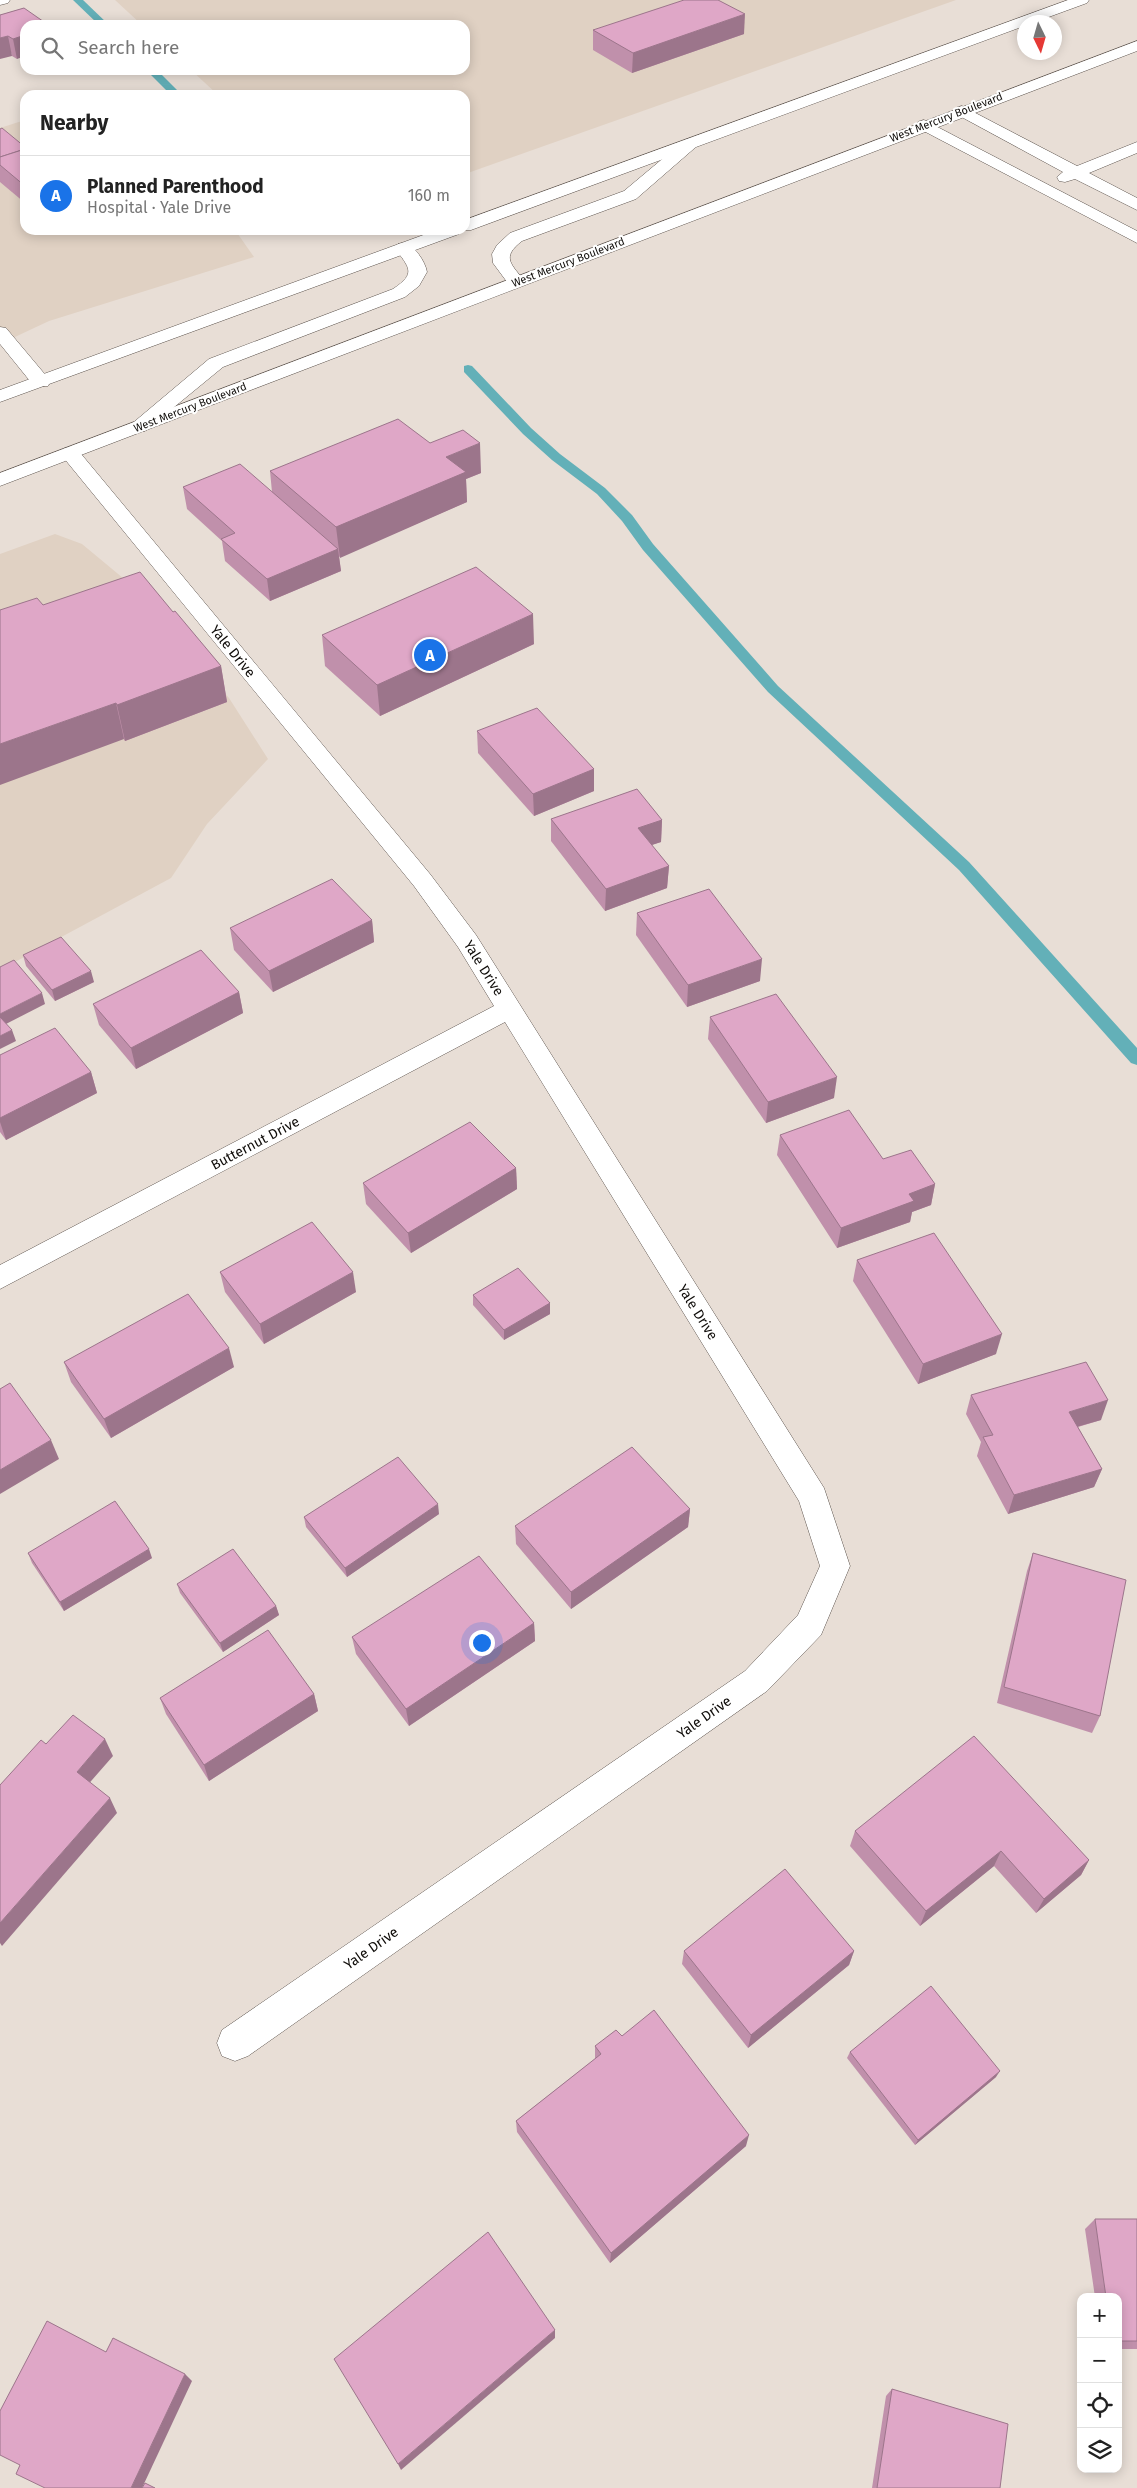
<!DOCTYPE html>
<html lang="en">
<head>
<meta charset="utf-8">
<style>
  :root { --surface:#fff; --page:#f6f6f6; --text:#222; --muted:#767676; --line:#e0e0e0; --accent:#1a73e8 }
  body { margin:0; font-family:"Fira Sans",sans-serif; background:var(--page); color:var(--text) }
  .controls { position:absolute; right:15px; bottom:15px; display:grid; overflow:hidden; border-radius:10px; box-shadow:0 2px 12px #0003 }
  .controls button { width:45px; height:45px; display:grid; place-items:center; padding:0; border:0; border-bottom:1px solid var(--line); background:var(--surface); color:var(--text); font:25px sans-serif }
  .compass { position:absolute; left:1017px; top:15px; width:45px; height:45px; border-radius:50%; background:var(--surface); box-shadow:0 2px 12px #0003; rotate:175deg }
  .you { position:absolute; left:481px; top:1642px; width:18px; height:18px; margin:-12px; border:4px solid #fff; border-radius:50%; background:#1a73e8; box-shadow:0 0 0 8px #1a73e833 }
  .badge { display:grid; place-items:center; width:32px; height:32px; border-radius:50%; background:var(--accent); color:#fff; font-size:16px; font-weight:700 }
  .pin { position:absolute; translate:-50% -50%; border:2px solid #fff; box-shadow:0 1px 5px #0006 }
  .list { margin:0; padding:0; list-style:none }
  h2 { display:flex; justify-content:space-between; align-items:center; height:65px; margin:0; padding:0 20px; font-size:21px }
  h2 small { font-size:16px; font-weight:400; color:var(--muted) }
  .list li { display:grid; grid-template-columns:32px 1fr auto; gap:15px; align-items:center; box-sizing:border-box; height:80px; padding:0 20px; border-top:1px solid var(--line) }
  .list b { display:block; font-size:19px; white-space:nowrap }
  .list p { margin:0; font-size:16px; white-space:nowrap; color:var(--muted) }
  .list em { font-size:16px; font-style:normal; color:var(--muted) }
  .icon { flex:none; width:28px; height:28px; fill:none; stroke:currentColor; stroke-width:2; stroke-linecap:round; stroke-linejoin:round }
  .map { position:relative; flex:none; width:1137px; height:2488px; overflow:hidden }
  .search { position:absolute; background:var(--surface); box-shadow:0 2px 12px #0003; left:20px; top:20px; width:450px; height:55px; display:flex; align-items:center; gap:12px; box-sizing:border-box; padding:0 18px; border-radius:15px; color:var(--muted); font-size:19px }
  .panel { position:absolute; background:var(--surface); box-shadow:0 2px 12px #0003; left:20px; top:90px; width:450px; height:145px; border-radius:15px }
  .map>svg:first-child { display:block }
  .built { fill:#e0d1c3 }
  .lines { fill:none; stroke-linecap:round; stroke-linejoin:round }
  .stream { fill:#63b0b8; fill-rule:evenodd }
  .minor-casing { stroke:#5e554f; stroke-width:1 }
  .highway-casing { stroke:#5e554f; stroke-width:1 }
  .minor { fill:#fff; fill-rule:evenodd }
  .highway { fill:#fff; fill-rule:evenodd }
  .wall { fill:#c090ab }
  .shaded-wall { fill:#9c758b }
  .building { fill:#dfa7c7; stroke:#9c758b }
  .labels { text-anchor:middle; stroke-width:4; stroke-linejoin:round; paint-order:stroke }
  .far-street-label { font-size:11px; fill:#0f0c09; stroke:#fff }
  .street-label { font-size:14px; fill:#0f0c09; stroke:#fff }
</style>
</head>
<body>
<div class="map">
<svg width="1137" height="2488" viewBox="0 0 1137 2488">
  <rect width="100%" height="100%" fill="#e8ded6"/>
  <g class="built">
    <path d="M115 0H956L465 174V95H218L191 70H465V25H142Z"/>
    <path d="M25 120V230H235L254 257 49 321 0 344V128Z"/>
    <path d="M55 534 82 544 141 593 229 698 268 759 207 824 171 878 0 970V554Z"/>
  </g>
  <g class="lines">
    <g class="stream">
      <path d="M73 0H83L109 25H99Z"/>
      <path d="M146 70H157L182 95H171Z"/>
      <path d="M468 365 472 366 531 428 560 454 605 488 632 515 653 544 778 686 969 862 1137 1048V1065L1131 1063 959 870 768 692 643 550 622 521 597 494 552 460 523 434 464 372V366Z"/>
    </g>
    <g class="minor-casing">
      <g id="minor">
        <path d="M0 0H10L8 3 0 5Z"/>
        <path d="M962 106 1077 166 1137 142V153L1089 173 1137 198V210L1075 179 1065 182 1059 181 1057 177 1063 172 956 114 954 111 956 108Z"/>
        <path d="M924 120 1137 231V243L918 128 916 125 918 122Z"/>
        <path d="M691 138 697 140 699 143 697 146 636 199 522 241C500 258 512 264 525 282L522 286H510L493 263 492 254 497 245 510 233 624 191 685 140Z"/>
        <path d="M404 243C415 246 425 261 427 272L419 286 405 297 223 367 145 431H131L128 427 209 359 393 289C417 273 409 268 395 248L398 244Z"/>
        <path d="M0 327 6 328 48 378 50 382 48 386H34L0 344Z"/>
        <path d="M70 447 77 449 430 874 476 935 824 1488 850 1566 821 1635 767 1691 248 2056 235 2061 222 2056 217 2043 222 2030 745 1671 798 1615 820 1566 799 1501 505 1022 0 1289V1265L494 1006 458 947 414 886 63 457 60 453 63 449Z"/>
      </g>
    </g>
    <g class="highway-casing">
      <g id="highway">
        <path d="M1068 0H1089L1087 3 1035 22H1024V26L471 230H461L459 234 0 402V390L437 230H465V220Z"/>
        <path d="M1137 41V51L0 486V473Z"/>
      </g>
    </g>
    <use href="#minor" class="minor"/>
    <use href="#highway" class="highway"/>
  </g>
  <g class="wall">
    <path d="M24 8 17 59 12 56 0 15Z"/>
    <path d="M593 30 744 34 632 73 593 50Z"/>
    <path d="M0 129 25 147V203L0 182Z"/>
    <path d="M430 443 481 473 466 479 467 502 339 557 341 571 270 601 225 561 222 541 187 509 183 487 272 492 270 471Z"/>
    <path d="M43 605 173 612 221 666 227 702 125 741Z"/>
    <path d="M322 635 534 644 380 716 325 666Z"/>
    <path d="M477 731 594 769V791L534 816 478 753Z"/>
    <path d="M551 819 662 820 661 842 651 845 669 866 667 888 605 911 551 841Z"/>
    <path d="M637 913 760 981 687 1007 636 935Z"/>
    <path d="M372 920 374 942 273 992 234 950 230 928Z"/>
    <path d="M23 955 94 982 55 1001 26 966Z"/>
    <path d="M239 992 243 1013 136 1069 99 1025 93 1004Z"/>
    <path d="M710 1017 834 1098 766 1123 708 1039Z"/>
    <path d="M0 1055 91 1072 97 1093 6 1140 0 1132Z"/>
    <path d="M780 1135 883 1159 935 1184 931 1205 912 1212 910 1222 837 1248 777 1155Z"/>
    <path d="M516 1168 517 1189 411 1253 366 1204 363 1183Z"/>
    <path d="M857 1260 996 1354 918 1384 853 1281Z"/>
    <path d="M220 1272 356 1292 264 1344 225 1292Z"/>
    <path d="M473 1295 550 1303V1314L504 1340 473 1305Z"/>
    <path d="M64 1362 234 1367 111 1438 71 1382Z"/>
    <path d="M971 1395 1101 1420 1078 1427 1102 1469 1094 1487 1008 1514 977 1456 981 1442 966 1414Z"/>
    <path d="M690 1509 688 1527 571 1609 516 1544 515 1526Z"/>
    <path d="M439 1514 347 1577 306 1527 304 1517Z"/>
    <path d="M28 1553 152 1558 64 1611 32 1563Z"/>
    <path d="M1033 1553 1100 1716 1092 1733 997 1703 1027 1571Z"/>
    <path d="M177 1584 276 1606 279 1615 223 1652 180 1593Z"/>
    <path d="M534 1623 535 1641 409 1726 356 1654 352 1637Z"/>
    <path d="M314 1694 318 1711 209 1781 166 1714 160 1698Z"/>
    <path d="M855 1831 1089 1860 1081 1875 1036 1913 994 1866 920 1926 850 1846Z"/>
    <path d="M684 1951H854L849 1965 748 2048 682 1964Z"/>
    <path d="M622 2036 746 2146 610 2263 517 2132 516 2121 595 2059V2046Z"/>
    <path d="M850 2052 996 2077 915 2145 847 2058Z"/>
    <path d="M1095 2219H1137V2349H1118V2297H1095L1085 2229Z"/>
    <path d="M892 2389 1000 2488H872L886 2396Z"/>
  </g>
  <g class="shaded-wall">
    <path d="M745 14 744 34 632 73 633 53Z"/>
    <path d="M25 35V56L17 59 13 39Z"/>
    <path d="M8 36 12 56 0 59V38Z"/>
    <path d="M480 443 481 473 466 479 467 502 340 558 336 527 446 457Z"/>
    <path d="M338 549 341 571 270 601 267 579Z"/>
    <path d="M533 614 534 644 380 716 377 685Z"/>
    <path d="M221 666 227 702 125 741 117 705Z"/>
    <path d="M116 703 124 739 0 785V744Z"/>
    <path d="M594 769V791L534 816 533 794Z"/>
    <path d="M662 820 661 842 637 850 638 828Z"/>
    <path d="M669 866 667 888 605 911 606 889Z"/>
    <path d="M372 920 374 942 273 992 269 971Z"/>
    <path d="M762 959 760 981 687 1007 688 985Z"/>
    <path d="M91 971 94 982 55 1001 52 990Z"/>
    <path d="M239 992 243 1013 136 1069 131 1048Z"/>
    <path d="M42 993 45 1004 2 1026 0 1020V1014Z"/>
    <path d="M12 1030 16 1041 0 1049V1036Z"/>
    <path d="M91 1072 97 1093 6 1140 0 1122V1118Z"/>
    <path d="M837 1077 834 1098 766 1123 768 1102Z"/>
    <path d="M516 1168 517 1189 411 1253 408 1233Z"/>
    <path d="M935 1184 931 1205 912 1212 910 1222 837 1248 841 1228 909 1194Z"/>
    <path d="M353 1272 356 1292 264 1344 260 1324Z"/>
    <path d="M550 1303V1314L504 1340V1330Z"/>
    <path d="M1002 1334 996 1354 918 1384 923 1364Z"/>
    <path d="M229 1348 234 1367 111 1438 104 1419Z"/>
    <path d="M1108 1400 1101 1420 1062 1431 1069 1412Z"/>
    <path d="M51 1440 59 1459 0 1494V1470Z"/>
    <path d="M1102 1469 1094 1487 1008 1514 1014 1495Z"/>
    <path d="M438 1504 439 1514 347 1577 345 1568Z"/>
    <path d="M690 1509 688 1527 571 1609V1592Z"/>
    <path d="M149 1549 152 1558 64 1611 60 1602Z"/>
    <path d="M276 1606 279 1615 223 1652 220 1643Z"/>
    <path d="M534 1623 535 1641 409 1726 406 1709Z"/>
    <path d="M314 1694 318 1711 209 1781 204 1765Z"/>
    <path d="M105 1739 113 1756 85 1788 77 1772Z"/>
    <path d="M110 1798 117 1813 2 1946 0 1943V1923Z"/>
    <path d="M1001 1851 994 1866 920 1926 926 1911Z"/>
    <path d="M1089 1860 1081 1875 1036 1913 1044 1899Z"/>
    <path d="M854 1951 849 1965 748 2048 751 2035Z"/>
    <path d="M1000 2071 996 2077 915 2145 918 2140Z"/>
    <path d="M749 2135 746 2146 610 2263 611 2253Z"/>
    <path d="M555 2330V2338L401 2470 398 2464Z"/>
    <path d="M185 2374 192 2381 142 2488H131Z"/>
  </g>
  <g class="building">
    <path d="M684 0H718L745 14 633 53 593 30Z"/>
    <path d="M24 8 47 24 44 25H25V35L13 39 8 36 0 38V15Z"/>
    <path d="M2 128 25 147V149L0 157V129Z"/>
    <path d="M25 149V186L0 165V157Z"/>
    <path d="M398 419 430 443 463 430 480 443 446 457 466 472 336 527 270 471Z"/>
    <path d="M240 464 338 549 267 579 221 539 235 533 183 487Z"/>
    <path d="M476 567 533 614 377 685 322 635Z"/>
    <path d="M140 572 173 612 175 611 221 666 117 705 116 703 0 744V610L37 598 43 605Z"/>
    <path d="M537 708 594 769 533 794 477 731Z"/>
    <path d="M637 789 662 820 638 828 669 866 606 889 551 819Z"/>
    <path d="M332 879 372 920 269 971 230 928Z"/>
    <path d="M709 889 762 959 688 985 637 913Z"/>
    <path d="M61 937 91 971 52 990 23 955Z"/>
    <path d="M201 950 239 992 131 1048 93 1004Z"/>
    <path d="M14 960 42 993 0 1014V967Z"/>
    <path d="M776 994 837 1077 768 1102 710 1017Z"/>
    <path d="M0 1017 12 1030 0 1036Z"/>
    <path d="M55 1028 91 1072 0 1118V1055Z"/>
    <path d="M849 1110 883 1159 911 1150 935 1184 909 1194 914 1201 841 1228 780 1135Z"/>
    <path d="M470 1122 516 1168 408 1233 363 1183Z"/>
    <path d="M312 1222 353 1272 260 1324 220 1272Z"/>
    <path d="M934 1233 1002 1334 923 1364 857 1260Z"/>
    <path d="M518 1268 550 1303 504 1330 473 1295Z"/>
    <path d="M188 1294 229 1348 104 1419 64 1362Z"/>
    <path d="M1086 1362 1108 1400 1069 1412 1102 1469 1014 1495 983 1437 993 1435 971 1395Z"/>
    <path d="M10 1383 51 1440 0 1470V1389Z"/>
    <path d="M632 1447 690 1509 571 1592 515 1526Z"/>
    <path d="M398 1457 438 1504 345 1568 304 1517Z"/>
    <path d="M115 1501 149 1549 60 1602 28 1553Z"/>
    <path d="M233 1549 276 1606 220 1643 177 1584Z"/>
    <path d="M1033 1553 1126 1580 1100 1716 1004 1687Z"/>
    <path d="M479 1556 534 1623 406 1709 352 1637Z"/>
    <path d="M268 1630 314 1694 204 1765 160 1698Z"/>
    <path d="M73 1715 105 1739 77 1772 110 1798 0 1923V1785L41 1740 46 1744Z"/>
    <path d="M974 1736 1089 1860 1044 1899 1001 1851 926 1911 855 1831Z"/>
    <path d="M785 1869 854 1951 751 2035 684 1951Z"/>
    <path d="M931 1986 1000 2071 918 2140 850 2052Z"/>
    <path d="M654 2010 749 2135 611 2253 516 2121 601 2054 595 2046 616 2030 622 2036Z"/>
    <path d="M1095 2219H1137V2341H1118V2297H1106Z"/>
    <path d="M488 2232 555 2330 398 2464 334 2359Z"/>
    <path d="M47 2321 106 2352 113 2338 185 2374 131 2488H45L16 2474 20 2465 0 2455V2411Z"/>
    <path d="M892 2389 1008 2424 1000 2488H877Z"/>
    <path d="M145 2483 155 2488H142Z"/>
  </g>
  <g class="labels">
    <g class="far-street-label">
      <text transform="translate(946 117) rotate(-21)" y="4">West Mercury Boulevard</text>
      <text transform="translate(568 262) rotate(-21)" y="4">West Mercury Boulevard</text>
      <text transform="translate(190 407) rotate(-21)" y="4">West Mercury Boulevard</text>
    </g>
    <g class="street-label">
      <text transform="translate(233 651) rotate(51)" y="5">Yale Drive</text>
      <text transform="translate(484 968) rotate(58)" y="5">Yale Drive</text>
      <text transform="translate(255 1143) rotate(-28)" y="5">Butternut Drive</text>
      <text transform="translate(698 1312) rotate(58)" y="5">Yale Drive</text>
      <text transform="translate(704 1717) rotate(-35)" y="5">Yale Drive</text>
      <text transform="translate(371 1948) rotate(-35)" y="5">Yale Drive</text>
    </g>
  </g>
</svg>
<div class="controls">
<button>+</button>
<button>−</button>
<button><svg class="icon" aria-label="locate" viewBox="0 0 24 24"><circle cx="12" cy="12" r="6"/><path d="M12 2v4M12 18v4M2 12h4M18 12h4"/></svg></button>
<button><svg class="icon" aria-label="layers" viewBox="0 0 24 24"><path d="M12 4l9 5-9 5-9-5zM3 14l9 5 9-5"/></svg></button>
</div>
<svg class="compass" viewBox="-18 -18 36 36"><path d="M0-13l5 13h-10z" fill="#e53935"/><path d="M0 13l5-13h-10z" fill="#767676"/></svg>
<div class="you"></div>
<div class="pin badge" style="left:430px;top:655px">A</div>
<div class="search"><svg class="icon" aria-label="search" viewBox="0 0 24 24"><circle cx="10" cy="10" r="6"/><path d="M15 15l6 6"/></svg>Search here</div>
<section class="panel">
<h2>Nearby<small></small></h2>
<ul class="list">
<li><span class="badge">A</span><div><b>Planned Parenthood</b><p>Hospital · Yale Drive</p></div><em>160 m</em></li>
</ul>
</section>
</div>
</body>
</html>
